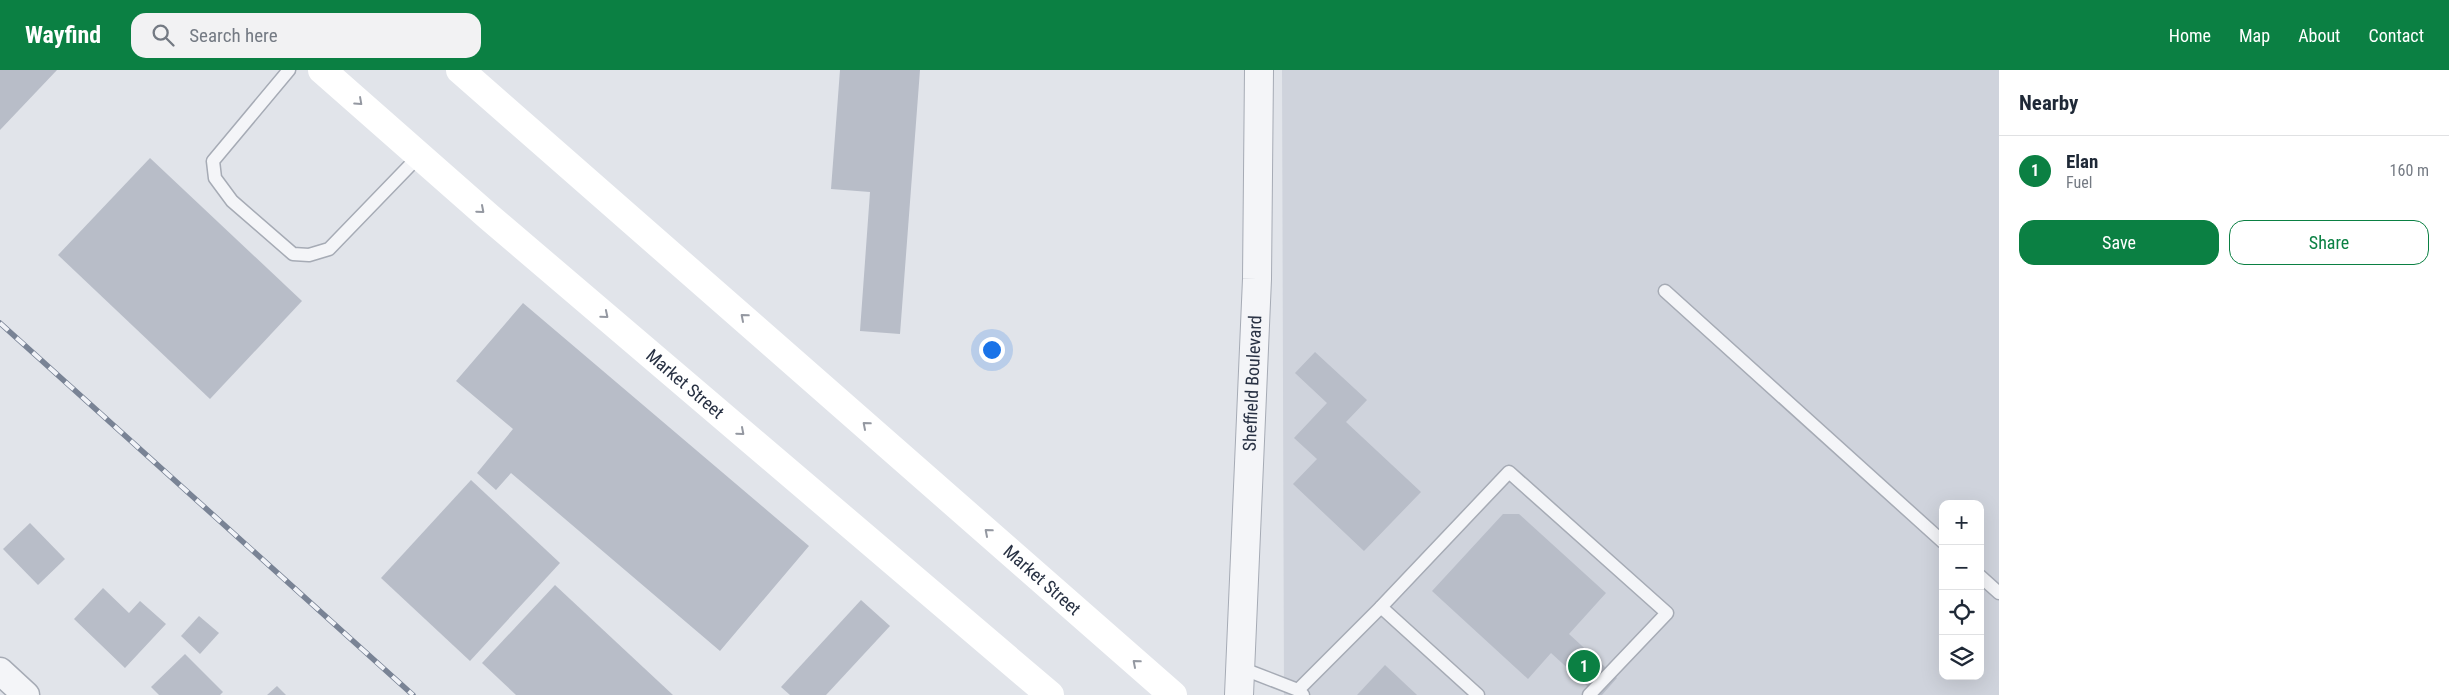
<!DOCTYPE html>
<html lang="en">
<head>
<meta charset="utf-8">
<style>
  :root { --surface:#fff; --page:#f2f2f3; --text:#1f2937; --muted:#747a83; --line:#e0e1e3; --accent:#0b8043 }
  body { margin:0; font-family:"Roboto Condensed",sans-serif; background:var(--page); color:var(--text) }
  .controls { position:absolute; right:15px; bottom:15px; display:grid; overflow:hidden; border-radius:10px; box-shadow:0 5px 20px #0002 }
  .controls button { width:45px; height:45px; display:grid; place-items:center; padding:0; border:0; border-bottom:1px solid var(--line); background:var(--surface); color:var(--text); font:25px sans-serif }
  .you { position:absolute; left:991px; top:279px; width:18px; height:18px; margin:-12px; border:4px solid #fff; border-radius:50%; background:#1a73e8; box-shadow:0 0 0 8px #1a73e833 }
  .badge { display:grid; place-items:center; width:32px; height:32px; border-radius:50%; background:var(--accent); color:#fff; font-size:16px; font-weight:700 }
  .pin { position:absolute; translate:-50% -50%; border:2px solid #fff; box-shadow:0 1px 5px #0006 }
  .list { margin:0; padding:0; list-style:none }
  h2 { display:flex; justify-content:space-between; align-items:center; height:65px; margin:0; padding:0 20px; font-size:21px }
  h2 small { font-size:16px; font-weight:400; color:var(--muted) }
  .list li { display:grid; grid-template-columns:32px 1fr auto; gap:15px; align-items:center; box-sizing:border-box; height:70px; padding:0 20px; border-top:1px solid var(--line) }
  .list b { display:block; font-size:19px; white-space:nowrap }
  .list p { margin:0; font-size:16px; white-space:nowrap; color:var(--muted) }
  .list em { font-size:16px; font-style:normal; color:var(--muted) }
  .actions { display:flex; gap:10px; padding:15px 20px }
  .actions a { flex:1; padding:11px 0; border:1px solid var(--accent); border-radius:15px; text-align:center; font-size:18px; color:var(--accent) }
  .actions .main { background:var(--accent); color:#fff }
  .icon { flex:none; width:28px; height:28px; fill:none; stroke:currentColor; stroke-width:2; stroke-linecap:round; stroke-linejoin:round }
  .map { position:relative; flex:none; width:1999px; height:625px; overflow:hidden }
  header { display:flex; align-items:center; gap:30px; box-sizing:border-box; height:70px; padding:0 25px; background:var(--accent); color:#fff }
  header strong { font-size:24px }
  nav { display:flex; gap:28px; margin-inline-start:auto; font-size:18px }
  .search { width:350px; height:45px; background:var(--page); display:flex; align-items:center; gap:12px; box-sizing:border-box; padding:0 18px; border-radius:15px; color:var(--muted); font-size:19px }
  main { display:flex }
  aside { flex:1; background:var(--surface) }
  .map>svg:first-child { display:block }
  .built { fill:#cfd3dc; fill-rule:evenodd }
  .building { fill:#b8bdc8 }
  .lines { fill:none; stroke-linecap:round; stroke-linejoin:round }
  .service-casing { stroke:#a6abb5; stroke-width:15 }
  .minor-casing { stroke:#a6abb5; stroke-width:29 }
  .tertiary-casing { stroke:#a6abb5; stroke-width:30 }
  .service { stroke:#f4f5f8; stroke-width:12 }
  .minor { stroke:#f4f5f8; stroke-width:26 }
  .tertiary { stroke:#f4f5f8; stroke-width:28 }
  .secondary { stroke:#fff; stroke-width:28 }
  .rail-casing { stroke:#798395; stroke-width:5.5 }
  .rail { stroke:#f1f3f8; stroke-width:4; stroke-dasharray:11; stroke-linecap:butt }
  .oneway { stroke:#9498a1 }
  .labels { text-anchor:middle; stroke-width:4; stroke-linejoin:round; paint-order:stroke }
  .street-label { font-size:18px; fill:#283143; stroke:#f1f3f8 }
</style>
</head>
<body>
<header>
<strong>Wayfind</strong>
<div class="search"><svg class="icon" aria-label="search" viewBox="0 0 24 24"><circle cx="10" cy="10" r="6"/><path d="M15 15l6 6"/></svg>Search here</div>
<nav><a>Home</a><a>Map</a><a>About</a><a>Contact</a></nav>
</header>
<main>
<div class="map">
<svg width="1999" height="625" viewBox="0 0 1999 625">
  <rect width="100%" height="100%" fill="#e1e4ea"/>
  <path class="built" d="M1282 0H1999V625H1284ZM1943 434H1980V606H1943Z"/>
  <g class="building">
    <path d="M0 0H57L0 60Z"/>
    <path d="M840 0H920L900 264 860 261 870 122 831 119Z"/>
    <path d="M150 88 302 231 210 329 58 185Z"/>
    <path d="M523 233 809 476 720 581 511 403 496 420 477 403 513 359 456 311Z"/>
    <path d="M1315 282 1367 330 1346 352 1421 422 1364 481 1293 414 1317 389 1294 368 1327 333 1295 303Z"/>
    <path d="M471 410 560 493 470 591 381 508Z"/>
    <path d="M1503 444H1519L1606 523 1569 564 1617 608 1602 625H1597L1551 583 1528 609 1432 521Z"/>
    <path d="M30 453 65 489 38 515 3 479Z"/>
    <path d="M555 515 673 625H516L482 593Z"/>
    <path d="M103 518 129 543 140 531 166 554 125 598 74 549Z"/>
    <path d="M861 530 890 556 826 625H790L781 617Z"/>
    <path d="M199 546 219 563 200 584 181 566Z"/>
    <path d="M185 584 223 622 220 625H159L151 617Z"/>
    <path d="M1385 595 1417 625H1357Z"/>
    <path d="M277 616 286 625H267Z"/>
  </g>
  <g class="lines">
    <g class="service-casing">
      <g id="service">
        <path d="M289 0 213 91 215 108 232 131 293 184 309 185 329 179 419 86"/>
        <path d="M1665 221 1943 472"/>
        <path d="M1980 506 1999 523"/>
        <path d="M1381 537 1509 402 1667 543 1589 625"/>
        <path d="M1241 598 1298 620 1303 625"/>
        <path d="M1298 620 1381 537 1478 625"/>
      </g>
    </g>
    <g class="minor-casing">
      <path id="minor" d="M0 601 26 625"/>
    </g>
    <g class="tertiary-casing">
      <g id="tertiary">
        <path id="s1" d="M1239 625 1257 209 1259 0"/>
      </g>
    </g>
    <use href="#service" class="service"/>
    <use href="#minor" class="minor"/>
    <use href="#tertiary" class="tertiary"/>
    <g class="secondary">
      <path id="s2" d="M322 0 489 147 1050 625"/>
      <path id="s3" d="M460 0 1173 625"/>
    </g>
    <g class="rail-casing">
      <path id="rail" d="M0 253 413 625"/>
    </g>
    <use href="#rail" class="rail"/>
  </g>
  <defs><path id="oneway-chevron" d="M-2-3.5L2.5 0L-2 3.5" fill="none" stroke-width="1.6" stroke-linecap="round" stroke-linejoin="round" transform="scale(1.25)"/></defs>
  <g class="oneway">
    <use href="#oneway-chevron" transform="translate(359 32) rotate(42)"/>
    <use href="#oneway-chevron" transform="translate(481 140) rotate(41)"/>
    <use href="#oneway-chevron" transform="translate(605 245) rotate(40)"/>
    <use href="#oneway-chevron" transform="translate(744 247) rotate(-139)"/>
    <use href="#oneway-chevron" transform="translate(866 355) rotate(-139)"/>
    <use href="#oneway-chevron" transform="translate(741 362) rotate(41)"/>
    <use href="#oneway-chevron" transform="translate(988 462) rotate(-139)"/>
    <use href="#oneway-chevron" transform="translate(1136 593) rotate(-139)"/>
  </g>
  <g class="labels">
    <g class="street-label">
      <text dy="6" stroke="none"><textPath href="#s1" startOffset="312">Sheffield Boulevard</textPath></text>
      <text dy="6" stroke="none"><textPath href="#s2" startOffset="480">Market Street</textPath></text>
      <text dy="6" stroke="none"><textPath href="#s3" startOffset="774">Market Street</textPath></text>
    </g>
  </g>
</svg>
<div class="controls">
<button>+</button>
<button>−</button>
<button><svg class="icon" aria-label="locate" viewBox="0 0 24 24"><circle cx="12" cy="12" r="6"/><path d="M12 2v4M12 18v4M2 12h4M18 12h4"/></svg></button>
<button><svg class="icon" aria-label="layers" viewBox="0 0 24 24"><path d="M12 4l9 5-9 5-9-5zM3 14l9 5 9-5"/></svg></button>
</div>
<div class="you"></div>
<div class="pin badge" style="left:1584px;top:596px">1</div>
</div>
<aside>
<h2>Nearby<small></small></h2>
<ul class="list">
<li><span class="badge">1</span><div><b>Elan</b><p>Fuel</p></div><em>160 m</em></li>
</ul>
<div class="actions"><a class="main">Save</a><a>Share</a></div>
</aside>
</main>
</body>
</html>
